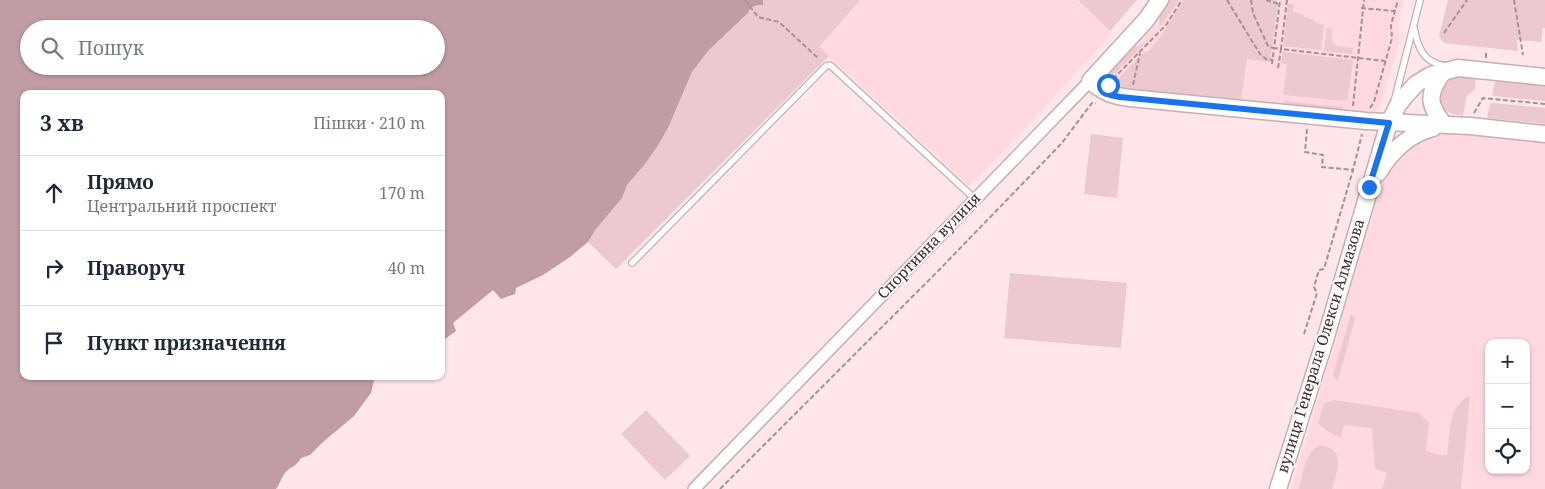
<!DOCTYPE html>
<html lang="uk">
<head>
<meta charset="utf-8">
<style>
  :root { --surface:#fff; --page:#f6f6f7; --text:#1f2937; --muted:#747a83; --line:#e0e1e3 }
  body { margin:0; font-family:"Noto Serif",serif; background:var(--page); color:var(--text) }
  .controls { position:absolute; right:15px; bottom:15px; display:grid; overflow:hidden; border-radius:10px; box-shadow:0 1px 4px #0004 }
  .controls button { width:45px; height:45px; display:grid; place-items:center; padding:0; border:0; border-bottom:1px solid var(--line); background:var(--surface); color:var(--text); font:25px sans-serif }
  .stop { position:absolute; width:15px; height:15px; margin:-11px; border:4px solid #1a73e8; border-radius:50%; background:#fff }
  .stop.end { background:#1a73e8; border-color:#fff; box-shadow:0 1px 5px #0008 }
  .list { margin:0; padding:0; list-style:none }
  h2 { display:flex; justify-content:space-between; align-items:center; height:65px; margin:0; padding:0 20px; font-size:21px }
  h2 small { font-size:16px; font-weight:400; color:var(--muted) }
  .list li { display:grid; grid-template-columns:32px 1fr auto; gap:15px; align-items:center; box-sizing:border-box; height:75px; padding:0 20px; border-top:1px solid var(--line) }
  .list b { display:block; font-size:19px; white-space:nowrap }
  .list p { margin:0; font-size:16px; white-space:nowrap; color:var(--muted) }
  .list em { font-size:16px; font-style:normal; color:var(--muted) }
  .icon { flex:none; width:28px; height:28px; fill:none; stroke:currentColor; stroke-width:2; stroke-linecap:round; stroke-linejoin:round }
  .map { position:relative; flex:none; width:1545px; height:489px; overflow:hidden }
  .search { position:absolute; background:var(--surface); box-shadow:0 1px 4px #0004; left:20px; top:20px; width:425px; height:55px; display:flex; align-items:center; gap:12px; box-sizing:border-box; padding:0 18px; border-radius:28px; color:var(--muted); font-size:19px }
  .panel { position:absolute; background:var(--surface); box-shadow:0 1px 4px #0004; left:20px; top:90px; width:425px; height:290px; border-radius:10px }
  .map>svg:first-child { display:block }
  .built { fill:#ffd9df; fill-rule:evenodd }
  .green { fill:#ebc9ce }
  .water { fill:#c19da3; fill-rule:evenodd }
  .lines { fill:none; stroke-linecap:round; stroke-linejoin:round }
  .lane-casing { stroke:#c9adb1; stroke-width:8 }
  .street-casing { stroke:#c9adb1; stroke-width:14 }
  .secondary-casing { stroke:#c9adb1; stroke-width:19 }
  .path { stroke:#a49295; stroke-width:2; stroke-dasharray:5 2.5; stroke-linecap:butt }
  .lane { stroke:#fff; stroke-width:5.5 }
  .street { stroke:#fff; stroke-width:11 }
  .secondary { stroke:#fff; stroke-width:16 }
  .route { stroke:#1a73e8; stroke-width:6 }
  .labels { text-anchor:middle; stroke-width:4; stroke-linejoin:round; paint-order:stroke }
  .street-label { font-size:15px; fill:#392e30; stroke:#fff9f9 }
</style>
</head>
<body>
<div class="map">
<svg width="1545" height="489" viewBox="0 0 1545 489">
  <rect width="100%" height="100%" fill="#fee6ea"/>
  <g class="built">
    <path d="M860 0H1078L1112 33 1037 116 969 186 819 47Z"/>
    <path d="M1168 0H1404L1397 26 1401 35 1381 104 1378 109 1368 115 1119 91 1108 85 1106 77 1160 13Z"/>
    <path d="M1450 133 1545 141V489H1291L1380 187 1389 171 1401 154 1412 145 1433 134ZM1489 343H1526V470H1489Z"/>
  </g>
  <g class="green">
    <path d="M763 0H860L819 47 829 56 616 269 588 242 596 229 622 198 627 185 645 164 657 147 668 128 692 72 709 50 748 13C750 6 756 6 762 5Z"/>
    <path d="M1078 0H1137L1110 31Z"/>
    <path d="M1168 0H1179C1160 31 1132 56 1107 82L1106 74 1126 51 1145 43 1159 27 1160 13Z"/>
    <path d="M1184 0H1276L1278 2 1270 62 1247 59 1241 99 1118 88 1112 85 1144 52 1149 51 1160 37Z"/>
    <path d="M1448 0H1545V28H1543L1541 42 1517 40 1518 51 1444 43 1439 36Z"/>
    <path d="M1288 4H1294L1293 12 1298 13 1299 14 1304 15V17L1309 18V19L1314 20V22L1324 25 1321 50 1283 46Z"/>
    <path d="M1327 28 1332 29V42L1336 46 1353 48 1352 54 1324 51Z"/>
    <path d="M1283 52 1353 60 1348 98 1344 101 1283 95 1287 64 1281 63Z"/>
    <path d="M1458 77 1476 78 1475 89 1467 96 1463 116C1441 113 1436 104 1444 84L1451 79Z"/>
    <path d="M1495 81 1545 86V101L1494 96 1492 95Z"/>
    <path d="M1283 101 1343 107 1344 113 1286 107Z"/>
    <path d="M1492 103 1545 108V124L1487 118 1490 104Z"/>
    <path d="M1091 134 1123 138 1117 198 1084 194Z"/>
    <path d="M1010 273 1127 283 1121 348 1004 338Z"/>
    <path d="M1351 314 1355 319 1339 377 1336 380 1333 375Z"/>
    <path d="M1470 396 1461 489H1382L1387 473 1375 469 1372 428 1344 425 1341 438 1329 432 1318 424 1324 403 1334 400 1419 413 1429 422 1426 451 1438 455H1447C1451 434 1447 406 1470 396Z"/>
    <path d="M646 410 690 456 665 480 621 434Z"/>
    <path d="M1320 445C1347 449 1337 471 1332 489H1299C1303 474 1305 452 1320 445Z"/>
  </g>
  <path class="water" d="M0 0H763V5C756 5 750 6 748 13L709 50 692 72 668 128 657 147 645 164 627 185 622 198 596 229 588 242 570 257 543 275 516 288 515 294 501 299 493 290 453 323 456 331 441 342V94H24V376H375L371 393 354 416 323 442 310 455 301 458C295 468 291 466 285 473 281 478 280 484 276 489H0ZM29 29H436V66H29Z"/>
  <g class="lines">
    <g class="lane-casing">
      <g id="lane">
        <path d="M1414 28C1418 48 1423 62 1445 66"/>
        <path d="M1394 102 1420 0"/>
        <path d="M632 263 826 66 830 65 975 199"/>
      </g>
    </g>
    <g class="street-casing">
      <path id="street" d="M694 489 1090 81"/>
    </g>
    <g class="secondary-casing">
      <g id="secondary">
        <path d="M1160 0 1146 20 1090 81C1103 92 1113 96 1130 98L1366 121 1470 126 1545 134"/>
        <path d="M1444 71C1427 93 1427 105 1445 125"/>
        <path d="M1378 173C1391 152 1408 134 1433 128"/>
        <path d="M1278 489 1325 340 1389 123 1398 105 1406 95 1416 84 1431 75 1458 68 1545 77"/>
      </g>
    </g>
    <g class="path">
      <path d="M745 0 758 17 779 22 819 59"/>
      <path d="M1227 0 1260 54 1266 59 1273 60"/>
      <path d="M1251 0 1253 13 1267 44 1269 47 1274 48 1272 64"/>
      <path d="M1266 0 1279 4"/>
      <path d="M1287 0 1281 49 1385 61"/>
      <path d="M1514 0 1523 55"/>
      <path d="M1361 8 1394 11"/>
      <path d="M1444 33 1467 0"/>
      <path d="M1486 58V52"/>
      <path d="M1278 68 1281 49 1274 48 1280 0"/>
      <path d="M1113 79 1166 25 1182 0"/>
      <path d="M1133 85 1140 53"/>
      <path d="M1353 106 1364 0"/>
      <path d="M1370 108 1374 102 1392 38 1391 25 1398 0"/>
      <path d="M1474 113 1483 98 1545 104"/>
      <path d="M1307 129 1305 152 1323 155 1322 167 1353 170"/>
      <path d="M1304 334 1317 293 1314 287 1319 270 1324 269 1353 170 1362 134"/>
      <path d="M720 489 937 272 1061 144 1092 103H1096"/>
    </g>
    <use href="#lane" class="lane"/>
    <use href="#street" class="street"/>
    <use href="#secondary" class="secondary"/>
  </g>
  <g class="lines">
    <path class="route" d="M1108 85 1103 91 1110 95 1120 97 1389 123 1369 187"/>
  </g>
  <g class="labels">
    <g class="street-label">
      <text transform="translate(929 246) rotate(-46)" y="5">Спортивна вулиця</text>
      <text transform="translate(1321 346) rotate(-73)" y="5">вулиця Генерала Олекси Алмазова</text>
    </g>
  </g>
</svg>
<div class="controls">
<button>+</button>
<button>−</button>
<button><svg class="icon" aria-label="locate" viewBox="0 0 24 24"><circle cx="12" cy="12" r="6"/><path d="M12 2v4M12 18v4M2 12h4M18 12h4"/></svg></button>
</div>
<div class="stop" style="left:1108px;top:85px"></div>
<div class="stop end" style="left:1369px;top:187px"></div>
<div class="search"><svg class="icon" aria-label="search" viewBox="0 0 24 24"><circle cx="10" cy="10" r="6"/><path d="M15 15l6 6"/></svg>Пошук</div>
<section class="panel">
<h2>3 хв<small>Пішки · 210 m</small></h2>
<ul class="list">
<li><svg class="icon" aria-label="ahead" viewBox="0 0 24 24"><path d="M12 20V5M6 11l6-6 6 6"/></svg><div><b>Прямо</b><p>Центральний проспект</p></div><em>170 m</em></li>
<li><svg class="icon" aria-label="right" viewBox="0 0 24 24"><path d="M7 20v-9h11M14 6l5 5-5 5"/></svg><div><b>Праворуч</b></div><em>40 m</em></li>
<li><svg class="icon" aria-label="arrive" viewBox="0 0 24 24"><path d="M6 21V4h12l-3 4 3 4H6"/></svg><div><b>Пункт призначення</b></div></li>
</ul>
</section>
</div>
</body>
</html>
